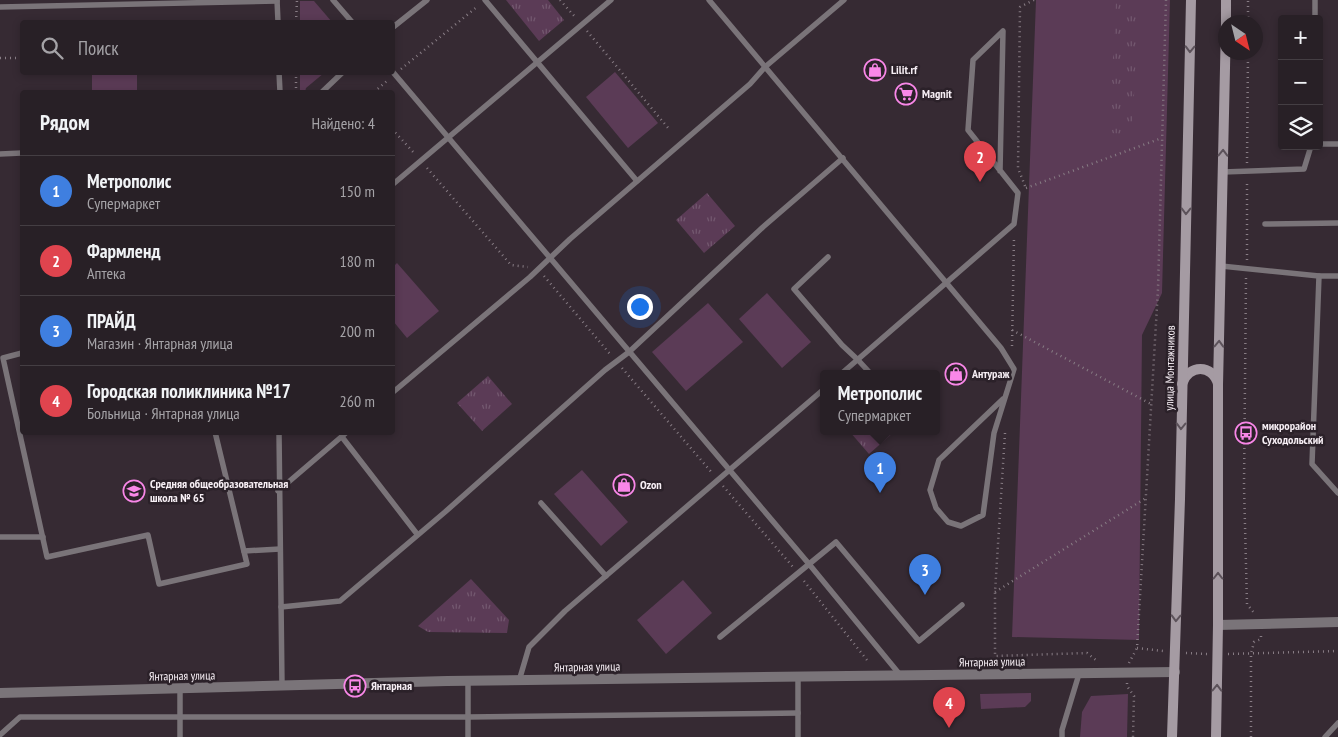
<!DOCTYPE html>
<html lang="ru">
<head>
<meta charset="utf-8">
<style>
  :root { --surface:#282026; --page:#30282e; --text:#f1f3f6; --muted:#a5a3a7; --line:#443e43; --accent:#f987e8 }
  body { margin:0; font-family:"PT Sans Narrow",sans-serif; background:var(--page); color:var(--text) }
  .controls { position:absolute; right:15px; top:15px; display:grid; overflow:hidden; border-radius:5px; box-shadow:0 2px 8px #0003 }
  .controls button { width:45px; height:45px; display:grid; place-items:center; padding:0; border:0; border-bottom:1px solid var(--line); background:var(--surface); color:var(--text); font:25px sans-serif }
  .compass { position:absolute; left:1218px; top:15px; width:45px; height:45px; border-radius:50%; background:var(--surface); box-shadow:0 2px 8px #0003; rotate:145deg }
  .you { position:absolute; left:639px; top:306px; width:18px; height:18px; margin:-12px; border:4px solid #fff; border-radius:50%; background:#1a73e8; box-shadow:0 0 0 8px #1a73e833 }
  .badge { display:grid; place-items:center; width:32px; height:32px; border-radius:50%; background:var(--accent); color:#fff; font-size:16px; font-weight:700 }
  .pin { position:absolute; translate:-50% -41px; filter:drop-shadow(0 1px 2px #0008) }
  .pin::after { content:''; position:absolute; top:26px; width:18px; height:15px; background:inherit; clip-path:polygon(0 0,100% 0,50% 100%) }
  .popup { position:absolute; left:820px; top:370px; width:120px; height:65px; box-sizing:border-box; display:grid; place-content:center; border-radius:5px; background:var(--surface); filter:drop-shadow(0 1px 4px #0005); font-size:16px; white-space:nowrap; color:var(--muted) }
  .popup b { font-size:19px; color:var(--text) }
  .popup::after { content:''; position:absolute; left:50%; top:100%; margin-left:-10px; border:10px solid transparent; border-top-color:var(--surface) }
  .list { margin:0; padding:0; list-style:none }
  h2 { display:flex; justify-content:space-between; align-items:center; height:65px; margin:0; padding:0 20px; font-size:21px }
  h2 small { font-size:16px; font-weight:400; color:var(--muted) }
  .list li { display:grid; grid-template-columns:32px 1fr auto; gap:15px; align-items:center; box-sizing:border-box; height:70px; padding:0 20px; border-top:1px solid var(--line) }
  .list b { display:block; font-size:19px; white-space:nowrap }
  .list p { margin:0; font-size:16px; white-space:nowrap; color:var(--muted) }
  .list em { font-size:16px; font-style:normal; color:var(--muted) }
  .icon { flex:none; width:28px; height:28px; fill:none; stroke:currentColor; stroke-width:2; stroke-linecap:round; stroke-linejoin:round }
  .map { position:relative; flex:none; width:1338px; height:737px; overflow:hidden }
  .search { position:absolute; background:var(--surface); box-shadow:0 2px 8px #0003; left:20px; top:20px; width:375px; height:55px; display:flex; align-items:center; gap:12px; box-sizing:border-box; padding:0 18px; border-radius:5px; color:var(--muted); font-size:19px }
  .panel { position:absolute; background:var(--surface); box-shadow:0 2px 8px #0003; left:20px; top:90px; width:375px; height:345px; border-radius:5px }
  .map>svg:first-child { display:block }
  .grass { fill:#5b3b56 }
  .park { fill:url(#park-tufts) }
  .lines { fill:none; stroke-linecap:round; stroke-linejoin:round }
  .path { stroke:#887d85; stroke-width:2.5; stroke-dasharray:1 4; stroke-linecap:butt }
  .lane { stroke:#7a7479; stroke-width:5.5 }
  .street { stroke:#7a7479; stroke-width:10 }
  .secondary { stroke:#a59ba3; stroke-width:10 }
  .oneway { stroke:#5c525a }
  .labels { text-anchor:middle; stroke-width:5; stroke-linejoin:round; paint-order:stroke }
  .poi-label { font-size:12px; font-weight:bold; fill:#f7eff5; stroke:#2b2129; text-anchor:start }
  .street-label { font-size:12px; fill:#f7eff5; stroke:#2b2129 }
</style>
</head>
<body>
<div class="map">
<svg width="1338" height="737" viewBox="0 0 1338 737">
  <defs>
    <pattern id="park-tufts" width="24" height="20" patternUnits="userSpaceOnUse" patternTransform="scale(1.25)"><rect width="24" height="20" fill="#5b3b56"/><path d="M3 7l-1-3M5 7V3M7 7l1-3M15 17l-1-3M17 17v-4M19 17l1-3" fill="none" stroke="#73586f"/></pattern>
  </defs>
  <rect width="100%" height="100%" fill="#362a33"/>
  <g class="grass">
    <path d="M1036 0H1170L1162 293 1142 335 1139 640 1012 637Z"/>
    <path d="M300 1H314L332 22H300Z"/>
    <path d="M615 72 658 123 628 148 586 97Z"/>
    <rect x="92" y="73" width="45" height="19"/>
    <path d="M303 73V72L324 73 306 88 305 92H300V75Z"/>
    <path d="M397 263 439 311 407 338 393 321V267Z"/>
    <path d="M767 293 811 342 782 368 739 319Z"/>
    <path d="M708 303 743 342 686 391 652 352Z"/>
    <path d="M582 470 628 522 601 546 554 494Z"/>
    <path d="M683 580 712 613 666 654 637 620Z"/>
    <path d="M1031 693V701L1025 707 981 709 980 694Z"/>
    <path d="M1128 694 1127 737H1080L1082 712 1091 696Z"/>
  </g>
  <g class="park">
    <path d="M506 0H548L564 20 539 41Z"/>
    <path d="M1116 0H1139L1132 134 1109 133Z"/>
    <rect x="99" y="20" width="45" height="2"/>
    <path d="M707 193 735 226 704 253 676 220Z"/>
    <path d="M488 376 512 404 482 431 457 403Z"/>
    <path d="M850 432H894L869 454Z"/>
    <path d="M471 579 509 620 507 633 428 632 418 626Z"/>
  </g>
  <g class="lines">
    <g class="path">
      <path d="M560 0 576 18"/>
      <path d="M296 22 297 0"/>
      <path d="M1248 22V0"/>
      <path d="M587 31 669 129"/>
      <path d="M0 58H22"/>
      <path d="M401 69 478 6"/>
      <path d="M296 72V92"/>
      <path d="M374 92 388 80"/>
      <path d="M392 129 415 154"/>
      <path d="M1247 163 1248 52"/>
      <path d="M427 168 511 265 528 267"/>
      <path d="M1025 186 1018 168 1020 7 1034 0"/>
      <path d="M1026 188 1162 138"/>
      <path d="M1247 260V181"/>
      <path d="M544 276 610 354"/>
      <path d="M1246 278 1244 486 1247 604 1254 613"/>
      <path d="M1012 330 1151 404"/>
      <path d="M1012 346 1014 237"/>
      <path d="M622 368 713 474"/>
      <path d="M1005 433 995 592V656L1087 653 1097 661"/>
      <path d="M723 486 793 567"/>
      <path d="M804 581 867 660"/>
      <path d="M995 592 1146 498"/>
      <path d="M1137 648 1163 651"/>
      <path d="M1186 653 1208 654"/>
      <path d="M1228 654 1338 651"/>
      <path d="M1129 663 1137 648 1158 289 1166 0"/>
      <path d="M1127 683V686L1134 696 1133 737"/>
      <path d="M1251 737V654L1254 642 1261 639V635"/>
    </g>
    <g class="lane">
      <path d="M277 0 278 22"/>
      <path d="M333 0 352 22"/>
      <path d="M485 0 637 181"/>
      <path d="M709 0 1001 348 1014 369 994 433 983 515 961 526 948 522 936 508 930 490 939 460 1003 399"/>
      <path d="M0 7 277 1"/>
      <path d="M1315 19V0"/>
      <path d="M392 28 427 0"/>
      <path d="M392 71 809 564 901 676"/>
      <path d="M279 72 280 92"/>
      <path d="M322 92 343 72"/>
      <path d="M1319 144H1338"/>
      <path d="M0 154 22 153"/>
      <path d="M1223 172 1304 169 1311 146"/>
      <path d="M392 185 611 0"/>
      <path d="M1265 224 1338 223"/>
      <path d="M828 257 794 289 842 345 858 360 871 374"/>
      <path d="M1221 266 1319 276"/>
      <path d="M1338 276H1319L1312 464 1338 493"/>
      <path d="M22 353 3 358 47 557 148 535 159 584 247 564 215 432"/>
      <path d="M841 374 1014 224 1018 193 968 130 973 60 1003 31 1000 171"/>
      <path d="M392 393 530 277 570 239 750 84 765 67 844 0"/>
      <path d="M279 432 282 685"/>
      <path d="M342 437 417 534"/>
      <path d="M278 491 347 432"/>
      <path d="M541 503 606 576"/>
      <path d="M0 537H43"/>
      <path d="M244 551 280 549"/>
      <path d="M281 607 340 601 445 512 605 370 629 352 763 227 843 158"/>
      <path d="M720 637 836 542 919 641 962 605"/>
      <path d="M519 681 529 647 565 611 824 389"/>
      <path d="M180 689V737"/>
      <path d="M0 735 20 717H468L798 713"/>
      <path d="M468 737V681"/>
      <path d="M798 737V678"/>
      <path d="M1062 737V730L1079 674"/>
      <path d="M1325 737 1338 723"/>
    </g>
    <g class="street">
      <path d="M1218 625 1338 622"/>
      <path d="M0 693 447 681 1175 672"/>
    </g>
    <g class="secondary">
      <path d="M1226 22V0"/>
      <path d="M1182 384C1188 364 1213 364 1218 384"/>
      <path d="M1172 737 1180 499 1191 0"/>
      <path d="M1216 737 1218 625V385L1226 23"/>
    </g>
  </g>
  <defs><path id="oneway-chevron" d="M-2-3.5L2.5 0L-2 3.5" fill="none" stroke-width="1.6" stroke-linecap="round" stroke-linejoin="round" transform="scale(1.25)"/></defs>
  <g class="oneway">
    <use href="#oneway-chevron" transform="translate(1190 49) rotate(91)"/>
    <use href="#oneway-chevron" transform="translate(1223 153) rotate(-89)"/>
    <use href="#oneway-chevron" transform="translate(1186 211) rotate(91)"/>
    <use href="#oneway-chevron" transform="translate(1219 344) rotate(-88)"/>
    <use href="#oneway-chevron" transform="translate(1181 426) rotate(91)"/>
    <use href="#oneway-chevron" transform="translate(1218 576) rotate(-90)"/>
    <use href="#oneway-chevron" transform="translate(1176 618) rotate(92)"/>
    <use href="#oneway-chevron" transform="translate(1217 688) rotate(-89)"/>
  </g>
  <defs>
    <g id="shop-ring" transform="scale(1.125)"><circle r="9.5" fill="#2b2129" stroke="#f987e8" stroke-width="1.5"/><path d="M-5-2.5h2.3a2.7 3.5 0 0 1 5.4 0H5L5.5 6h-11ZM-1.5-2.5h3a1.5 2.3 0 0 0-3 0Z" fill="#f987e8"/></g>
    <g id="supermarket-ring" transform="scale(1.125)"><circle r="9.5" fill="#2b2129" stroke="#f987e8" stroke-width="1.5"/><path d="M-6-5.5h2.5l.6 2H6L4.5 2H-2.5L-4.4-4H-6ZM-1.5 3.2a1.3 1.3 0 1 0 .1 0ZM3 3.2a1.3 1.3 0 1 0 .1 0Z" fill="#f987e8"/></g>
    <g id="bus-ring" transform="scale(1.125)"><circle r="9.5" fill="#2b2129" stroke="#f987e8" stroke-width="1.5"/><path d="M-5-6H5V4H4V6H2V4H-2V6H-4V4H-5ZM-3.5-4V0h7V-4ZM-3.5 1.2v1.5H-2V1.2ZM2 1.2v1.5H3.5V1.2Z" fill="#f987e8"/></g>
    <g id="school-ring" transform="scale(1.125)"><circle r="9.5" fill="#2b2129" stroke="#f987e8" stroke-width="1.5"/><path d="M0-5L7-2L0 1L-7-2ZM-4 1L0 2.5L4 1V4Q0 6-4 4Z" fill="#f987e8"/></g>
  </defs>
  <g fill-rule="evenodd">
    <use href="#shop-ring" x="875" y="70"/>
    <use href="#supermarket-ring" x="906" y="94"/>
    <use href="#shop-ring" x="956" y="374"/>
    <use href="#bus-ring" x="1246" y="433"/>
    <use href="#shop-ring" x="624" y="485"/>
    <use href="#school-ring" x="134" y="491"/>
    <use href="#bus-ring" x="355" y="686"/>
  </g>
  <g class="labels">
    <g class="poi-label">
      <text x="891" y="74">Lilit.rf</text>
      <text x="922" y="98">Magnit</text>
      <text x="972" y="378">Антураж</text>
      <text x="1262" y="430">микрорайон<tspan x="1262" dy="14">Суходольский</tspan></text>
      <text x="150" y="488">Средняя общеобразовательная<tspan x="150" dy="14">школа № 65</tspan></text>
      <text x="640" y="489">Ozon</text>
      <text x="371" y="690">Янтарная</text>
    </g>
    <g class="street-label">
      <text transform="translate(1170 368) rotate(-89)" y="4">улица Монтажников</text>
      <text transform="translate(992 662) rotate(-1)" y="4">Янтарная улица</text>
      <text transform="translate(587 667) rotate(-1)" y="4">Янтарная улица</text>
      <text transform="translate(182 676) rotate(-1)" y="4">Янтарная улица</text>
    </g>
  </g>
</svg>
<div class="controls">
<button>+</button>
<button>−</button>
<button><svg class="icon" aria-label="layers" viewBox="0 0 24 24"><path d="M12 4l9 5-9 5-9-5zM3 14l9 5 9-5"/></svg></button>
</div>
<svg class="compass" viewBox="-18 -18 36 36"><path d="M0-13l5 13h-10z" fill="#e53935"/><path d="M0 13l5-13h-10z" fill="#a5a3a7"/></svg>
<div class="you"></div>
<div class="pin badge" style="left:880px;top:493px;background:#3f7fe0">1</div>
<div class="popup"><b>Метрополис</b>Супермаркет</div>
<div class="pin badge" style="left:980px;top:182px;background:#e0444e">2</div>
<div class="pin badge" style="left:925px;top:595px;background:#3f7fe0">3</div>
<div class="pin badge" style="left:949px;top:728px;background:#e0444e">4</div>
<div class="search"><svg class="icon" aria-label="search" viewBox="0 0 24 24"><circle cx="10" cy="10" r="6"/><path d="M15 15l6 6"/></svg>Поиск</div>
<section class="panel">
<h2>Рядом<small>Найдено: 4</small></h2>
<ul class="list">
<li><span class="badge" style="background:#3f7fe0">1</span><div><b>Метрополис</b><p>Супермаркет</p></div><em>150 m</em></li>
<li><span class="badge" style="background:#e0444e">2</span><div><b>Фармленд</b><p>Аптека</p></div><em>180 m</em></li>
<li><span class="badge" style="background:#3f7fe0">3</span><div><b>ПРАЙД</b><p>Магазин · Янтарная улица</p></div><em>200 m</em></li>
<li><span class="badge" style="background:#e0444e">4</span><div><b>Городская поликлиника №17</b><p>Больница · Янтарная улица</p></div><em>260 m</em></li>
</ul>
</section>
</div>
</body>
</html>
